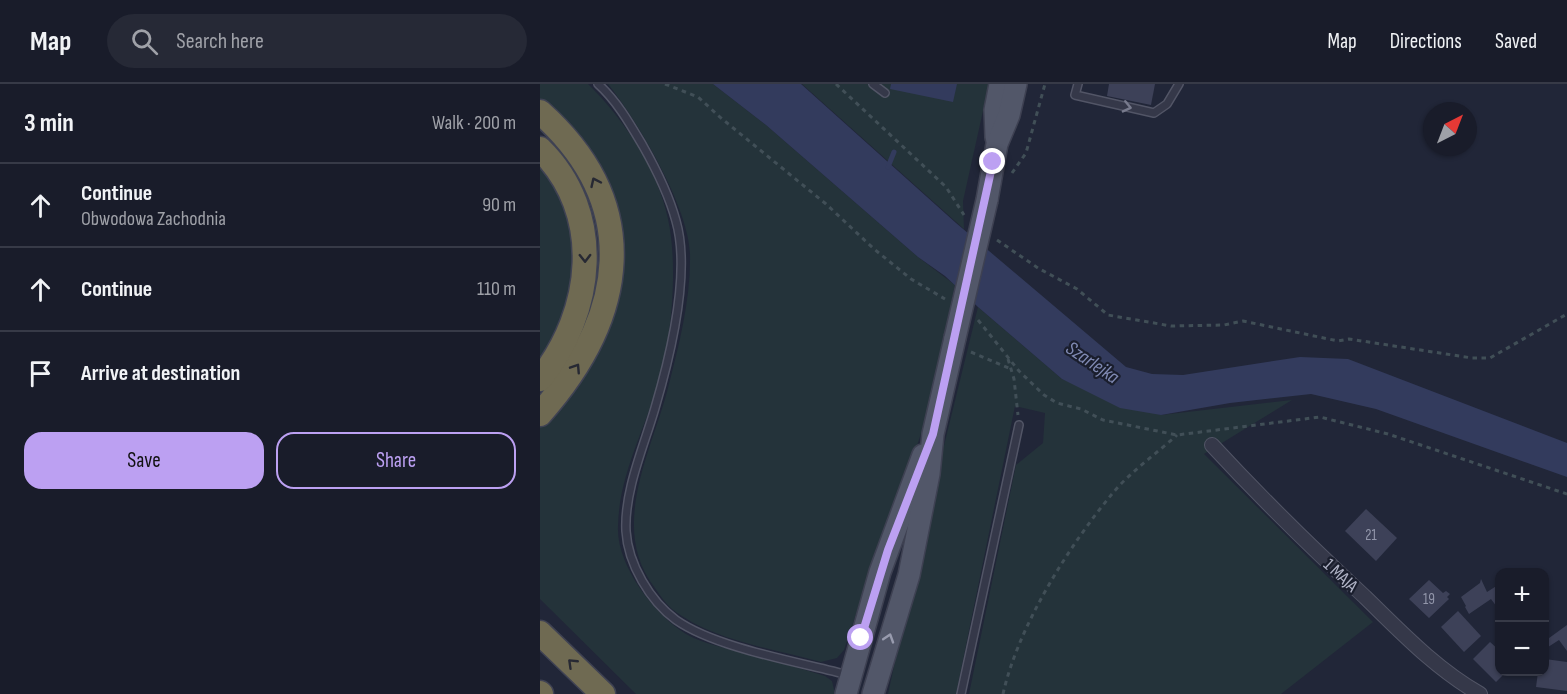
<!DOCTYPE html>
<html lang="en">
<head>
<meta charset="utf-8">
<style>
  :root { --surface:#191c2a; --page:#262936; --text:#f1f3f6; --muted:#9fa1a8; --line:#373a47; --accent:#bca0f2 }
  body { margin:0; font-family:"Sofia Sans Condensed",sans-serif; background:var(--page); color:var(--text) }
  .controls { position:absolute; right:18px; bottom:18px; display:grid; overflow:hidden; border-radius:12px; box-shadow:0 2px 4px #0004 }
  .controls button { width:54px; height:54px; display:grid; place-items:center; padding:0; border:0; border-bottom:2px solid var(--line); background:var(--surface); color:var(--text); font:30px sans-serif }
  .compass { position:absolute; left:883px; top:18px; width:54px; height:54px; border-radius:50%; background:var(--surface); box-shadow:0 2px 4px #0004; rotate:42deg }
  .stop { position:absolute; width:18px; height:18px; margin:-14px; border:4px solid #bca0f2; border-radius:50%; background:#fff }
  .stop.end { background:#bca0f2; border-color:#fff; box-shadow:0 2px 6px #0008 }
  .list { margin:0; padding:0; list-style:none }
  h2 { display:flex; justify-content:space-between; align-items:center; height:78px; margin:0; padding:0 24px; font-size:26px }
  h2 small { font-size:20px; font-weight:400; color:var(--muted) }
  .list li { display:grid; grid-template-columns:39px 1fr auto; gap:18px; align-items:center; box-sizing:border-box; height:84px; padding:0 24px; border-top:2px solid var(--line) }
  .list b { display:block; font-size:22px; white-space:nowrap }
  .list p { margin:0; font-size:20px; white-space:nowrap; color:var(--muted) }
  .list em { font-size:20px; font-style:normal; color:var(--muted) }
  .actions { display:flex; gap:12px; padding:18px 24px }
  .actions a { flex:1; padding:14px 0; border:2px solid var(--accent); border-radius:18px; text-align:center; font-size:21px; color:var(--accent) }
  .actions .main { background:var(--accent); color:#111 }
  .icon { flex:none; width:33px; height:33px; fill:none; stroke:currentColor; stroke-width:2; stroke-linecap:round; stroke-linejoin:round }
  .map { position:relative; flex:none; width:1027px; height:610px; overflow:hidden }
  header { display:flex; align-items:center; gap:36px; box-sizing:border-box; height:84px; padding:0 30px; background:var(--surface); border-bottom:2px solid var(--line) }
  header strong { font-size:28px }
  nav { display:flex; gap:33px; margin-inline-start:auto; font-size:21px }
  .search { width:420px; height:54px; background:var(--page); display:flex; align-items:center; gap:15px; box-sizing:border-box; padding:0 21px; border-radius:33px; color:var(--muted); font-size:22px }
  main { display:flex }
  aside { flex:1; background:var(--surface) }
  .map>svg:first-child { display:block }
  .green { fill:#24333a }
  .water { fill:#333b5d }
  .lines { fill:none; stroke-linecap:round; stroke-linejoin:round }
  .stream { stroke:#333b5d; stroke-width:5 }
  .building { fill:#3d4158 }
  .lane-casing { stroke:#525566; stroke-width:10 }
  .street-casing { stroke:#525566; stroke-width:16 }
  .primary-casing { stroke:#3e4152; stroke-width:24 }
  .highway-casing { stroke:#3f4253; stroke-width:27 }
  .path { stroke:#414f57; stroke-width:3; stroke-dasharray:4.5 4.5; stroke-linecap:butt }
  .lane { stroke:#353849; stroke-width:7 }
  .street { stroke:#353849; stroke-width:14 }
  .primary { stroke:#525769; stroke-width:21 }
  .highway { stroke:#6f6a52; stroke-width:24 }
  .primary-bridge-casing { stroke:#3e4152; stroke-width:24; stroke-linecap:butt }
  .primary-bridge { stroke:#525769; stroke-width:21 }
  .oneway { stroke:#787b8d }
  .oneway2 { stroke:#272933 }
  .oneway3 { stroke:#989bae }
  .route { stroke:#bca0f2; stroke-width:8 }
  .labels { text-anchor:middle; stroke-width:4.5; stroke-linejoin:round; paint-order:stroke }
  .number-label { font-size:15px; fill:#9296aa }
  .street-label { font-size:18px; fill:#afb2c5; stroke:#1a1e2d }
  .water-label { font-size:20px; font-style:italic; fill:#7f89b2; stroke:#1a1e2d }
</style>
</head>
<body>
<header>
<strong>Map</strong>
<div class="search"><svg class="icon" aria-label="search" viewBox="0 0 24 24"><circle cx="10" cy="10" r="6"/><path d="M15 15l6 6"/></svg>Search here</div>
<nav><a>Map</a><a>Directions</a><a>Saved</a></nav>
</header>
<main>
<aside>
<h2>3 min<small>Walk · 200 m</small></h2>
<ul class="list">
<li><svg class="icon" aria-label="ahead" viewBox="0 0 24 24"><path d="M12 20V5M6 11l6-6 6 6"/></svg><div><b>Continue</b><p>Obwodowa Zachodnia</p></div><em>90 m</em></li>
<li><svg class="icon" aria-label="ahead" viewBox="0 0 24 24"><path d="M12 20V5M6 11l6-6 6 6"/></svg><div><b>Continue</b></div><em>110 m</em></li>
<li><svg class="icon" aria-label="arrive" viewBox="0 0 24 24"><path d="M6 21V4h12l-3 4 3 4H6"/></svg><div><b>Arrive at destination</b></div></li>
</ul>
<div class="actions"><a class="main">Save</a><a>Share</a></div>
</aside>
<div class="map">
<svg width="1027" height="610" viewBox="0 0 1027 610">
  <rect width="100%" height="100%" fill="#212638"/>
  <g class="green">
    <path d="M0 0H48C84 35 118 86 128 135 138 180 132 250 120 294 106 343 79 390 78 442 76 481 114 530 146 550 165 561 185 563 206 569 232 576 259 584 285 592L292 597 295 610H96L0 515V342L17 325 80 154 0 19Z"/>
    <path d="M68 0H173L226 41 378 173 415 201 388 327 370 384 345 444 304 566 297 574 281 578C232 564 173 557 132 525 125 519 120 511 115 504 68 444 112 367 128 304 139 261 151 215 150 170 149 123 97 36 68 0Z"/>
    <path d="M262 0H449L423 117 424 145Z"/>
    <path d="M0 78 11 92 32 143 34 204 20 246 0 281Z"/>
    <path d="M438 223 522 295 621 331 752 316 664 370 833 538 741 610H429L476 381 503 359 505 329 475 322 416 610H348L383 447Z"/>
  </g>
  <g class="water">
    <path d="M173 0H261L416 139 586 283 612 290 643 291 760 273 808 275 1027 359V393L836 325 771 310 690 319 621 331 580 324 522 295 438 223 405 192 378 173 226 41Z"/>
    <path d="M351 0H417L413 18 350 5Z"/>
  </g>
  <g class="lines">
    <path class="stream" d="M348 83 354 68"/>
  </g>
  <g class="building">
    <path d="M569 0H615L611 21 567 12Z"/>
    <path d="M826 425 857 454 836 477 805 447Z"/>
    <path d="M941 495 947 508 958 501 960 527 951 515 929 530 925 523 926 522 921 513 940 499Z"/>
    <path d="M889 496 903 509 906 507 910 510 907 513 909 515 889 534 869 515Z"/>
    <path d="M918 527 941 552 924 568 901 543Z"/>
    <path d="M1027 541V567L1019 556 1005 565V557Z"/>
    <path d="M950 558 960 567V588H966L956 598 933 575Z"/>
    <path d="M1005 575 1027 578V607L996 603 998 588H1005Z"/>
  </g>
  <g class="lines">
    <g class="lane-casing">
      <g id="lane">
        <path d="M58 0C77 17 90 40 103 62 116 85 129 111 136 137 151 189 130 273 115 324 104 362 84 407 86 447 88 480 110 517 136 536 176 564 259 578 308 591"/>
        <path d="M333 0 345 9"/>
        <path d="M538 0 535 11 614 29 627 20 639 0"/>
        <path d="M421 610 479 341"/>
      </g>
    </g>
    <g class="street-casing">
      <path id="street" d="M672 361C721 414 772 464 825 513 861 548 896 585 940 610"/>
    </g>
    <g class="primary-casing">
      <g id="primary">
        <path d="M456 53 455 26 460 0"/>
        <path d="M447 116 457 60 469 31 476 0"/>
        <path d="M306 610 340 488 383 371"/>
        <path d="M333 610 369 491 389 390 393 350 415 254"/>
      </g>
    </g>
    <g class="highway-casing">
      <g id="highway">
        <path d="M0 28C104 121 87 232 0 330"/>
        <path d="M0 65C65 129 54 228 0 295"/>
        <path d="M0 549 63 610"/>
        <path d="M0 609 1 610"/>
      </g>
    </g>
    <g class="path">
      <path d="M125 0 158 13 181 34 286 120 334 165 371 195 405 215"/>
      <path d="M296 0 406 103 424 131"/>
      <path d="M472 89 486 69 505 0"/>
      <path d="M457 156 498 184 537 205 568 231 631 242 684 241 703 237 798 257 809 255 932 274H950L1027 230"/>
      <path d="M438 236 479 287 504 311 517 319 541 325 563 336 637 351 780 333 848 350 1027 410"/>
      <path d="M431 268 471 285"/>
      <path d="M468 275 474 295 478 331"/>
      <path d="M463 610C478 543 528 463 572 410 590 388 616 370 637 351"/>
    </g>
    <use href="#lane" class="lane"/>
    <use href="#street" class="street"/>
    <use href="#primary" class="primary"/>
    <use href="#highway" class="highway"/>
    <g class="primary-bridge-casing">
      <path id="primary-bridge" d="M415 254 447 116"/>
    </g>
    <use href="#primary-bridge" class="primary-bridge"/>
  </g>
  <defs><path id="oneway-chevron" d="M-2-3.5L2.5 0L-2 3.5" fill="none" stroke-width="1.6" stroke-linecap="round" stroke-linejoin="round" transform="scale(1.5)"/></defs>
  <use class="oneway" href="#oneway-chevron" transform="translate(587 23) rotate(13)"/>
  <g class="oneway2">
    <use href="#oneway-chevron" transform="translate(55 98) rotate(-115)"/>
    <use href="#oneway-chevron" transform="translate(45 174) rotate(89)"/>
    <use href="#oneway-chevron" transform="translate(36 284) rotate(-57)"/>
    <use href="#oneway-chevron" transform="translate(32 579) rotate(-136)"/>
  </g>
  <use class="oneway3" href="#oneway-chevron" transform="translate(349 554) rotate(-72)"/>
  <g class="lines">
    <path class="route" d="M321 554 348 466 393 350 453 78"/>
  </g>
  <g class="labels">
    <g class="number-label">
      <text x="831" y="456">21</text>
      <text x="889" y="520">19</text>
    </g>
    <g class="street-label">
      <text transform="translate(801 491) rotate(43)" y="6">1 MAJA</text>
    </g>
    <g class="water-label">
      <text transform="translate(553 278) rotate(34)" y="7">Szarlejka</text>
    </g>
  </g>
</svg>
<div class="controls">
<button>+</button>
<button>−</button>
</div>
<svg class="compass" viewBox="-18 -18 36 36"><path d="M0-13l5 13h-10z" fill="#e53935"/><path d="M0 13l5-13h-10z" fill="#9fa1a8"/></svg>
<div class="stop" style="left:321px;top:554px"></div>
<div class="stop end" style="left:453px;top:78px"></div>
</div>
</main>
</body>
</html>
